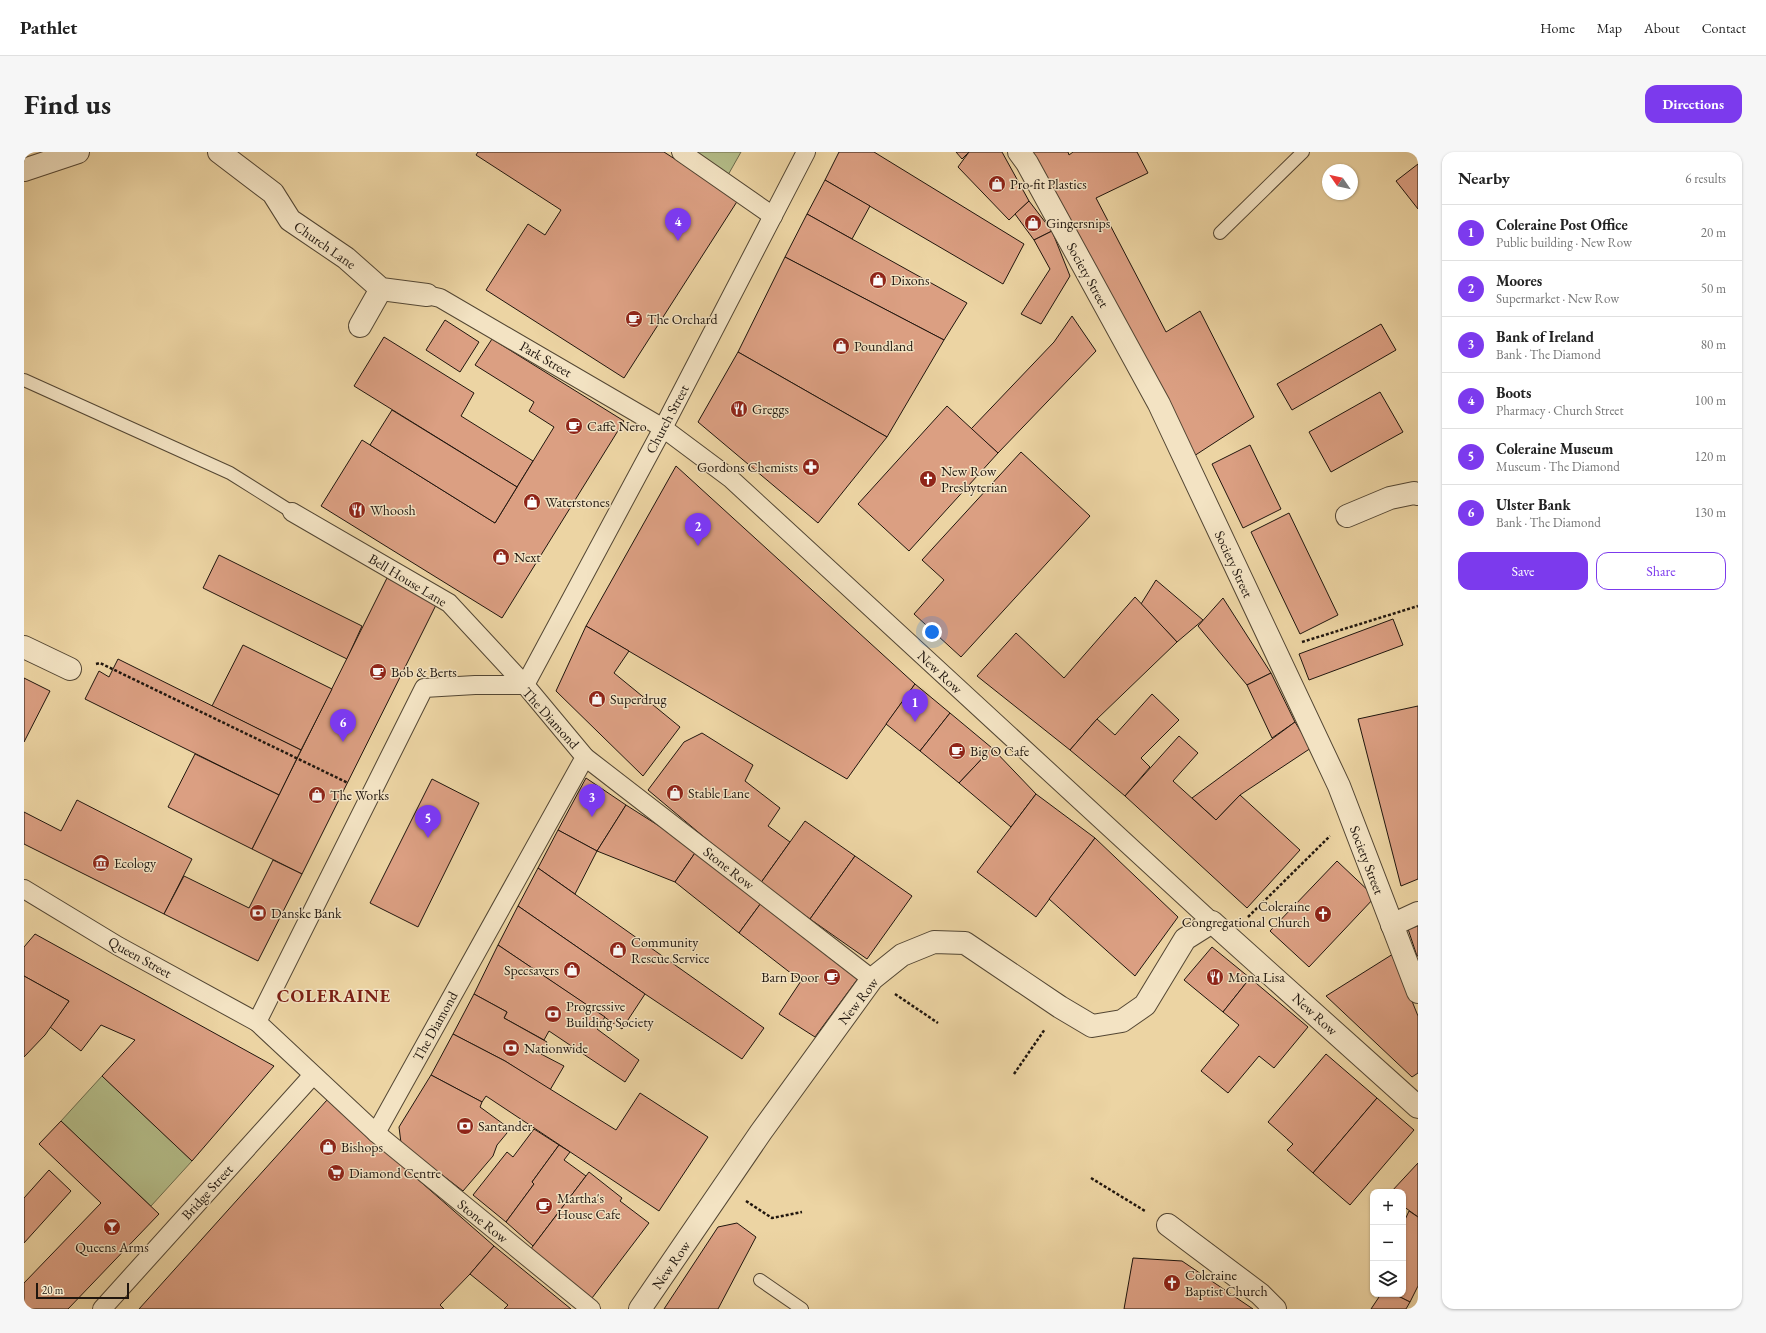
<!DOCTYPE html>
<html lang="en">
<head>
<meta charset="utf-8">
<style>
  :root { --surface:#fff; --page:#f6f6f6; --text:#222; --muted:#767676; --line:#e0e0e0; --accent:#7c3aed }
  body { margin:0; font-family:"EB Garamond",serif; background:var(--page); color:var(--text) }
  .controls { position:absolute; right:12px; bottom:12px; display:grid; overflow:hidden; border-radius:8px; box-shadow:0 1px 3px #0004 }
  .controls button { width:36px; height:36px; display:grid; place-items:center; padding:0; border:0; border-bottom:1px solid var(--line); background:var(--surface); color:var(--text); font:20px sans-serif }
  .compass { position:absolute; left:1298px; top:12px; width:36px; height:36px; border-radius:50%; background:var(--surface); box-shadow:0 1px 3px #0004; rotate:304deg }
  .scale { position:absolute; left:12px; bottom:10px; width:93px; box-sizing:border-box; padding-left:4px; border:2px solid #20160e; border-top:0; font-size:11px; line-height:14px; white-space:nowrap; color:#20160e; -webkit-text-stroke:3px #f3e3c3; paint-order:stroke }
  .you { position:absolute; left:908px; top:480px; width:14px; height:14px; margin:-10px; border:3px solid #fff; border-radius:50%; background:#1a73e8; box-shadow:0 0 0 6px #1a73e833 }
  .badge { display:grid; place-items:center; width:26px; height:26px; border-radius:50%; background:var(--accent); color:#fff; font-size:13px; font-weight:700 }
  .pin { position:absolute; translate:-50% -33px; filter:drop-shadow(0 1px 2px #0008) }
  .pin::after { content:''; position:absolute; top:21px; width:14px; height:12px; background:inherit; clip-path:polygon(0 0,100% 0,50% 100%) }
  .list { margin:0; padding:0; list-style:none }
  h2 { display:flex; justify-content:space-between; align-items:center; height:52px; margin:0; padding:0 16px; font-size:17px }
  h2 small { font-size:13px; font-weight:400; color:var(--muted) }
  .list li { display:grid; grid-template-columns:26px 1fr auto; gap:12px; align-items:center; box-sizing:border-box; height:56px; padding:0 16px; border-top:1px solid var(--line) }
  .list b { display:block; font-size:15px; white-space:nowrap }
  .list p { margin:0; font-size:13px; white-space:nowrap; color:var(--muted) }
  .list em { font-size:13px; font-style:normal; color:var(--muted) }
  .actions { display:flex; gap:8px; padding:12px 16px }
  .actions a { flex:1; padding:9px 0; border:1px solid var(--accent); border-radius:12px; text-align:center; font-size:14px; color:var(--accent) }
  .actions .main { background:var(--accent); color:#fff }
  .icon { flex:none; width:22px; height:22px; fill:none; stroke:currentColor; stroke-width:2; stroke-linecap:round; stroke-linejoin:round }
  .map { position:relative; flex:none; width:1394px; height:1157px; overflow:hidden; border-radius:12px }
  header { display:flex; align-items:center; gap:24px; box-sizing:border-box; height:56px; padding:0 20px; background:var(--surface); border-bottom:1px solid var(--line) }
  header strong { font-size:19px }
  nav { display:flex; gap:22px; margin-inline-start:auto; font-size:14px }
  .intro { display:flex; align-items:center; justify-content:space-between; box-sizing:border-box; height:96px; padding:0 24px }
  h1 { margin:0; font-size:28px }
  .button { padding:10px 18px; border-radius:12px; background:var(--accent); color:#fff; font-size:14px; font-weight:700 }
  main { display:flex; gap:24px; padding:0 24px }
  aside { flex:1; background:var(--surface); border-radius:12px; box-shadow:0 1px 3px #0004 }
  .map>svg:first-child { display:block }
  .green { fill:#b4bd89; stroke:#6a6a4c }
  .building { fill:#db9f82; stroke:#20160e }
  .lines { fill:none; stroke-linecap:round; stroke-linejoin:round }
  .service-casing { stroke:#534633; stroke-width:14 }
  .pedestrian-casing { stroke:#534633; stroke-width:20 }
  .minor-casing { stroke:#534633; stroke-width:24 }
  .path { stroke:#20160e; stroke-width:2.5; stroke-dasharray:3 2; stroke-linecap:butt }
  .service { stroke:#f3e3c3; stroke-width:12 }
  .pedestrian { stroke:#f3e3c3; stroke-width:18 }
  .minor { stroke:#f3e3c3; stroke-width:22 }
  .labels { text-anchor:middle; stroke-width:3; stroke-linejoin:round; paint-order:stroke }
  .poi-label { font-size:14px; fill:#20160e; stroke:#f3e3c3; text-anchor:start }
  .street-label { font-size:14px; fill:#20160e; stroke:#f3e3c3 }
  .district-label { font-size:18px; font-weight:bold; letter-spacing:1px; fill:#7a1f14; stroke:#f3e3c3 }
</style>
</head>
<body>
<header>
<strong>Pathlet</strong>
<nav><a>Home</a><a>Map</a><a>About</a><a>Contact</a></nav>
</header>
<div class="intro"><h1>Find us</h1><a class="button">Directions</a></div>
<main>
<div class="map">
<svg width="1394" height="1157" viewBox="0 0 1394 1157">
  <rect width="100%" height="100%" fill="#ecd4a3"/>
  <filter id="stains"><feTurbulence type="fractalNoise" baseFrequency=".005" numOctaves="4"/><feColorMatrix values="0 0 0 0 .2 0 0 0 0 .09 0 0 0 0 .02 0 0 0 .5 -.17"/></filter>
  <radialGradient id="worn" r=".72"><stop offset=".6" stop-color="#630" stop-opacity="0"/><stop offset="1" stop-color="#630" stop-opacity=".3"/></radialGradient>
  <g class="green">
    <path d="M671 0H717L704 23Z"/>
    <path d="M78 924 168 1009 127 1054 37 969Z"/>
  </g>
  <g class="building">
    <path d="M454 0H640L714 48 600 226 462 138 504 72 521 83 537 58 452 3Z"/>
    <path d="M815 0H850L1000 92 979 132 801 28Z"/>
    <path d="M932 0H945L938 7Z"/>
    <path d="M945 0H978L1005 49 985 68 934 15Z"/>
    <path d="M1007 0H1044L1045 3 1049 0H1113L1124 21 1072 46 1142 180 1176 159 1230 265 1170 304Z"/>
    <path d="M1394 12V57L1372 29Z"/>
    <path d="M801 28 846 54 828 87 783 62Z"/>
    <path d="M1005 49 1028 79 1010 88 991 62Z"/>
    <path d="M783 62 943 151 920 188 761 105Z"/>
    <path d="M1028 79 1046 124 1017 172 997 162 1026 117 1010 88Z"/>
    <path d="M761 105 920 188 863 285 714 200Z"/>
    <path d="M1048 164 1072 199 974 301 947 277 1030 190Z"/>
    <path d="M421 168 455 190 436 220 402 198Z"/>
    <path d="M1357 172 1372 198 1268 258 1253 232Z"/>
    <path d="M360 185 450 241 437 264 509 309 493 335 330 234Z"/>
    <path d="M468 187 600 269 478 466 297 354 338 288 471 371 530 275 505 259 510 250 451 213Z"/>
    <path d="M714 200 863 285 794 371 674 270Z"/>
    <path d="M1356 240 1379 280 1307 320 1285 280Z"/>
    <path d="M923 254 974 301 885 399 834 352Z"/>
    <path d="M368 258 493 335 471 371 346 293Z"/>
    <path d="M1226 293 1257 357 1219 376 1188 312Z"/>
    <path d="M997 300 1066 364 937 505 890 462 920 428 898 408Z"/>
    <path d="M652 314 891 532 823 627 562 474Z"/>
    <path d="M1265 361 1314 463 1276 482 1227 380Z"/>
    <path d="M195 403 338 474 323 507 179 436Z"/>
    <path d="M363 426 413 451 278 722 228 697Z"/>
    <path d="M1132 428 1179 468 1153 490 1117 452Z"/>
    <path d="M1111 445 1153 490 1073 567 1046 598 953 524 992 481 1040 526Z"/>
    <path d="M1199 446 1247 521 1223 533 1174 474Z"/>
    <path d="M1369 467 1379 493 1285 528 1275 502Z"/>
    <path d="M562 474 605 499 590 521 656 575 619 624 532 539Z"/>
    <path d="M219 493 308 537 277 598 188 554Z"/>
    <path d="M94 507 277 598 255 643 61 547 75 519 85 525Z"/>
    <path d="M1247 521 1271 570 1248 586 1223 533Z"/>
    <path d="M0 526 26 539 0 590Z"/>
    <path d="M891 532 926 561 896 599 862 572Z"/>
    <path d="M1128 542 1155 568 1117 606 1126 615 1101 644 1046 598 1073 567 1091 583Z"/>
    <path d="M1394 554V727L1377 734 1334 567Z"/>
    <path d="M926 561 968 596 935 631 896 599Z"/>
    <path d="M1271 570 1287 596 1216 643 1192 668 1168 646Z"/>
    <path d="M678 581 729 613 721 629 756 656 744 674 766 690 736 732 624 638 660 590Z"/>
    <path d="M1155 584 1174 601 1149 629 1192 668 1216 643 1276 698 1223 756 1101 644Z"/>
    <path d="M968 596 1012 642 987 675 935 631Z"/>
    <path d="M171 602 255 643 228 697 144 655Z"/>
    <path d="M562 626 602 653 573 699 534 678Z"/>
    <path d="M408 627 455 651 394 775 346 751Z"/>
    <path d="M1012 642 1071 686 1012 765 953 720Z"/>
    <path d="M53 648 168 707 140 762 0 692V660L37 679Z"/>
    <path d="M602 653 673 698 651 730 573 699Z"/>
    <path d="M781 669 831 704 786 767 736 732Z"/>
    <path d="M534 678 573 699 551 742 514 716Z"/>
    <path d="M1071 686 1154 765 1111 824 1025 747Z"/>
    <path d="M673 698 737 751 715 781 651 730Z"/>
    <path d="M831 704 888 744 843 807 786 767Z"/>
    <path d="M249 708 278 722 234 809 140 762 160 724 225 756Z"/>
    <path d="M1313 709 1351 745 1285 815 1246 779Z"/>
    <path d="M514 716 740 876 718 907 621 842 494 754Z"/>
    <path d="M737 751 835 825 791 885 755 862 777 829 715 781Z"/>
    <path d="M494 754 621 842 598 877 474 793Z"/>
    <path d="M1394 774V804H1393L1384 777Z"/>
    <path d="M11 782 250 914 168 1009 78 924 111 888 77 873 57 899 26 875 45 849 0 824V795Z"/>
    <path d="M474 793 581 865 573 877 615 908 601 930 525 879 520 888 480 866 483 860 450 842Z"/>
    <path d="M1188 795 1226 826 1199 860 1160 828Z"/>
    <path d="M1369 802 1394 864V921L1388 925 1302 844Z"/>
    <path d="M0 824 45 849 21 883 0 905Z"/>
    <path d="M1226 826 1284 875 1250 916 1235 904 1204 941 1177 919 1215 873 1199 860Z"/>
    <path d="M450 842 483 860 480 866 523 890 517 902 540 914 526 938 481 909 429 882Z"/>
    <path d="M429 882 481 909 592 978 616 941 684 985 635 1059 462 944 458 950 407 923Z"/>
    <path d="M1302 902 1353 946 1289 1021 1263 998 1269 992 1244 970Z"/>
    <path d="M407 923 458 950 456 955 482 974 483 981 473 993 469 1004 439 1039 377 991 375 975Z"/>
    <path d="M1353 946 1390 978 1326 1053 1289 1021Z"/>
    <path d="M303 948 470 1094 446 1122 416 1153 420 1157H115Z"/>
    <path d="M37 969 135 1062 44 1157H0V1131L77 1051 15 992Z"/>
    <path d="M510 977 535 993 508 1030 510 1032 482 1070 449 1043 483 1000 489 1005Z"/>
    <path d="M535 993 546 1000 540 1008 562 1024 509 1094 482 1070 510 1032 508 1030Z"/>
    <path d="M1394 1011V1065L1379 1054V1040H1367Z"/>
    <path d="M25 1018 47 1039 0 1091V1046Z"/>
    <path d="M565 1020 598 1046 596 1049 625 1071 568 1146 506 1098Z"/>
    <path d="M1385 1059 1394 1065V1134L1386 1150 1370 1142H1379V1072Z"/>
    <path d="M713 1071 732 1085 694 1157H640L694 1075Z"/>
    <path d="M470 1094 547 1157H480L484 1153 446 1122Z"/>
    <path d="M1109 1106 1158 1109 1229 1157H1100Z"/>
    <path d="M1357 1142H1370L1386 1150 1382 1157H1347Z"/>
  </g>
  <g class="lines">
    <g class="service-casing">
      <g id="service">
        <path d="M1196 81 1279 0"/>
        <path d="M0 228 206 321 268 360"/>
        <path d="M736 1128 778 1157"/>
      </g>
    </g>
    <g class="pedestrian-casing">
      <g id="pedestrian">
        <path d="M657 0 749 64"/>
        <path d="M403 143 416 146 639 276 706 326 1188 770"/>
        <path d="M268 360 425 451 501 533 639 276 782 0"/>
        <path d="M451 533H501L561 605 352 981 233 870 400 536Z"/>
        <path d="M561 605 848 827"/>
        <path d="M0 737 94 794 233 870"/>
        <path d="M352 981 567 1157"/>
        <path d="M78 1157 289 923"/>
      </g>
    </g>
    <g class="minor-casing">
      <g id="minor">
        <path d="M195 0 249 41 266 68 322 106 357 137 403 143"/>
        <path d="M995 0 1003 11 1135 252 1315 634 1394 840"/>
        <path d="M0 18 54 0"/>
        <path d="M336 174 357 137"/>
        <path d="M1323 364 1366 346 1390 341 1394 342"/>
        <path d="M0 495 46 517"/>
        <path d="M1368 773 1394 761"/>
        <path d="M1144 1073 1236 1142 1251 1157"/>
        <path d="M616 1157 737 980 848 827 878 803 910 790 941 791 1036 855 1068 874 1098 869 1121 853 1161 787 1188 770 1394 955"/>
      </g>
    </g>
    <g class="path">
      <path d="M1278 490 1394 454"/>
      <path d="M72 512 76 511 324 631"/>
      <path d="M1224 765 1306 684"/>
      <path d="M871 842 914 871"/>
      <path d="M990 922 1021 877"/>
      <path d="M1067 1026 1121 1059"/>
      <path d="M722 1049 748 1066 778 1060"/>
    </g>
    <use href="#service" class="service"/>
    <use href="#pedestrian" class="pedestrian"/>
    <use href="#minor" class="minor"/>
  </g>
  <defs>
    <g id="shop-disc" transform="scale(0.9)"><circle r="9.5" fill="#8f2418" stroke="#f3e3c3"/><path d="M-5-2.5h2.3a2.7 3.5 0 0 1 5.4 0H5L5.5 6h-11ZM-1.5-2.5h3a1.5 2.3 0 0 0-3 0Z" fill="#fff"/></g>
    <g id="cafe-disc" transform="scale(0.9)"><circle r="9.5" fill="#8f2418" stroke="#f3e3c3"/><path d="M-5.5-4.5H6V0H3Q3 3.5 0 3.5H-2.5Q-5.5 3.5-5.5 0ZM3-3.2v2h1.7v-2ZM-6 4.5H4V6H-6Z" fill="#fff"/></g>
    <g id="restaurant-disc" transform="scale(0.9)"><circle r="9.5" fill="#8f2418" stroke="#f3e3c3"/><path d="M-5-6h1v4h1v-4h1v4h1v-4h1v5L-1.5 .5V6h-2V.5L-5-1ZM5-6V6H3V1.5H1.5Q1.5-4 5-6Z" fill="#fff"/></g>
    <g id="pharmacy-disc" transform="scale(0.9)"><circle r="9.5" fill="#8f2418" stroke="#f3e3c3"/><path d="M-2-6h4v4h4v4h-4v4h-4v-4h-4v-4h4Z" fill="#fff"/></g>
    <g id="church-disc" transform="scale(0.9)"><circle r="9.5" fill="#8f2418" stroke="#f3e3c3"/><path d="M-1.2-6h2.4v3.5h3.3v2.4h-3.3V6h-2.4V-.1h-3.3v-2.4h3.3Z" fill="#fff"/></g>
    <g id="museum-disc" transform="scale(0.9)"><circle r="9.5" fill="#8f2418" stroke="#f3e3c3"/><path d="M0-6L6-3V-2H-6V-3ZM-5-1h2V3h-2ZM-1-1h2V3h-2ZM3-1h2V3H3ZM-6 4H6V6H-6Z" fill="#fff"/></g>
    <g id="bank-disc" transform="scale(0.9)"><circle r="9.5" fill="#8f2418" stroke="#f3e3c3"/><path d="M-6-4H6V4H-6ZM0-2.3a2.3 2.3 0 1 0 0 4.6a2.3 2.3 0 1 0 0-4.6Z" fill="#fff"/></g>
    <g id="supermarket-disc" transform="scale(0.9)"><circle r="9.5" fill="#8f2418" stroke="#f3e3c3"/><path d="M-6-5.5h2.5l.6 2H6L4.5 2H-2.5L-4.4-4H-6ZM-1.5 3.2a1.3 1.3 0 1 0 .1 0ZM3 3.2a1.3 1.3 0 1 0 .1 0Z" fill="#fff"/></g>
    <g id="bar-disc" transform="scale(0.9)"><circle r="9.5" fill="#8f2418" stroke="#f3e3c3"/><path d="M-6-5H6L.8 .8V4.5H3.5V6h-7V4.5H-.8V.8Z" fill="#fff"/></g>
  </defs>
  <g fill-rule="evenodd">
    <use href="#shop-disc" x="973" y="32"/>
    <use href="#shop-disc" x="1009" y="71"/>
    <use href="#shop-disc" x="854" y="128"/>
    <use href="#cafe-disc" x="610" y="167"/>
    <use href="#shop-disc" x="817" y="194"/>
    <use href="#restaurant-disc" x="715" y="257"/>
    <use href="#cafe-disc" x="550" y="274"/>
    <use href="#pharmacy-disc" x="787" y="315"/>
    <use href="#church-disc" x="904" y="327"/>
    <use href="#shop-disc" x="508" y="350"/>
    <use href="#restaurant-disc" x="333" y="358"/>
    <use href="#shop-disc" x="477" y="405"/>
    <use href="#cafe-disc" x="354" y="520"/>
    <use href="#shop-disc" x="573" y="547"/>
    <use href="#cafe-disc" x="933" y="599"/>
    <use href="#shop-disc" x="651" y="641"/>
    <use href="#shop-disc" x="293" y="643"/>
    <use href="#museum-disc" x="77" y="711"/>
    <use href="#bank-disc" x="234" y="761"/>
    <use href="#church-disc" x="1299" y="762"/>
    <use href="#shop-disc" x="594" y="798"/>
    <use href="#shop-disc" x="548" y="818"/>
    <use href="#cafe-disc" x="808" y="825"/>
    <use href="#restaurant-disc" x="1191" y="825"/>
    <use href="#bank-disc" x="529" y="862"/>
    <use href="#bank-disc" x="487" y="896"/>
    <use href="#bank-disc" x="441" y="974"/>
    <use href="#shop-disc" x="304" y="995"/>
    <use href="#supermarket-disc" x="312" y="1021"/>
    <use href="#cafe-disc" x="520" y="1054"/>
    <use href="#bar-disc" x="88" y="1075"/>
    <use href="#church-disc" x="1148" y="1131"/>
  </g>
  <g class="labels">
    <g class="poi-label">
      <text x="986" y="37">Pro-fit Plastics</text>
      <text x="1022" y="76">Gingersnips</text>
      <text x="867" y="133">Dixons</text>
      <text x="623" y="172">The Orchard</text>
      <text x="830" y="199">Poundland</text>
      <text x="728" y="262">Greggs</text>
      <text x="563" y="279">Caffè Nero</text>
      <text x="774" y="320" text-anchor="end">Gordons Chemists</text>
      <text x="917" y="324">New Row<tspan x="917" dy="16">Presbyterian</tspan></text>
      <text x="521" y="355">Waterstones</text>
      <text x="346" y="363">Whoosh</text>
      <text x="490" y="410">Next</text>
      <text x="367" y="525">Bob &amp; Berts</text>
      <text x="586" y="552">Superdrug</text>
      <text x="946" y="604">Big O Cafe</text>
      <text x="664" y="646">Stable Lane</text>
      <text x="306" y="648">The Works</text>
      <text x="90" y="716">Ecology</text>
      <text x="1286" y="759" text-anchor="end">Coleraine<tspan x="1286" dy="16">Congregational Church</tspan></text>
      <text x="247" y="766">Danske Bank</text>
      <text x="607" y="795">Community<tspan x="607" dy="16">Rescue Service</tspan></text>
      <text x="535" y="823" text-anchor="end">Specsavers</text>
      <text x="795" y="830" text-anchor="end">Barn Door</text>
      <text x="1204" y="830">Mona Lisa</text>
      <text x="542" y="859">Progressive<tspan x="542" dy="16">Building Society</tspan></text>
      <text x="500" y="901">Nationwide</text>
      <text x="454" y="979">Santander</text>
      <text x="317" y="1000">Bishops</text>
      <text x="325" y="1026">Diamond Centre</text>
      <text x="533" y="1051">Martha's<tspan x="533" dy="16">House Cafe</tspan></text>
      <text x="88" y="1100" text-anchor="middle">Queens Arms</text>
      <text x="1161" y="1128">Coleraine<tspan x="1161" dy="16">Baptist Church</tspan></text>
    </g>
    <g class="street-label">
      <text transform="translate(301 93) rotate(35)" y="5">Church Lane</text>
      <text transform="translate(1064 123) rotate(61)" y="5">Society Street</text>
      <text transform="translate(522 207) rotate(30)" y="5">Park Street</text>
      <text transform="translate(643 267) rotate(-62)" y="5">Church Street</text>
      <text transform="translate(1210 412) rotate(65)" y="5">Society Street</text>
      <text transform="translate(384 428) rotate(31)" y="5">Bell House Lane</text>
      <text transform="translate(916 520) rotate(43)" y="5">New Row</text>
      <text transform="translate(527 566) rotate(48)" y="5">The Diamond</text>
      <text transform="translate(1343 708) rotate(69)" y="5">Society Street</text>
      <text transform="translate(705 716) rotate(38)" y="5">Stone Row</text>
      <text transform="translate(116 805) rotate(29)" y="5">Queen Street</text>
      <text transform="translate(834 849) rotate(-52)" y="5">New Row</text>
      <text transform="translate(1291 862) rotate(42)" y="5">New Row</text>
      <text transform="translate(411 874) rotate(-61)" y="5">The Diamond</text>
      <text transform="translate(183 1040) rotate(-48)" y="5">Bridge Street</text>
      <text transform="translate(459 1069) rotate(39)" y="5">Stone Row</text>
      <text transform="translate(647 1113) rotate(-55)" y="5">New Row</text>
    </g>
    <g class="district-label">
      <text x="310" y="850">COLERAINE</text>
    </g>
  </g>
  <rect width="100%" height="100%" filter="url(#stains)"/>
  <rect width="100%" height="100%" fill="url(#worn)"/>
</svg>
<div class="controls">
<button>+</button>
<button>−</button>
<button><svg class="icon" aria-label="layers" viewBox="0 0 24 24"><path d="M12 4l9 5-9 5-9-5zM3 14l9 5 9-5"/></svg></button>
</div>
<svg class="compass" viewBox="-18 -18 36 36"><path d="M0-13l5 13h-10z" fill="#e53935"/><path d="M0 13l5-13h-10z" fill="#767676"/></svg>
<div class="scale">20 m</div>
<div class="you"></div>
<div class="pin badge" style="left:891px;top:570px">1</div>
<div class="pin badge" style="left:674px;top:394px">2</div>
<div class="pin badge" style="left:568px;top:665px">3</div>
<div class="pin badge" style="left:654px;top:89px">4</div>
<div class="pin badge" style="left:404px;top:686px">5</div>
<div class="pin badge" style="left:319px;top:590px">6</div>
</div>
<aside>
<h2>Nearby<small>6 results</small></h2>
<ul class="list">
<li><span class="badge">1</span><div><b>Coleraine Post Office</b><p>Public building · New Row</p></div><em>20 m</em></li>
<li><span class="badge">2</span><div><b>Moores</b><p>Supermarket · New Row</p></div><em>50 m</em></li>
<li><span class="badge">3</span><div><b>Bank of Ireland</b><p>Bank · The Diamond</p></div><em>80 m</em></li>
<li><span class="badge">4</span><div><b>Boots</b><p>Pharmacy · Church Street</p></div><em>100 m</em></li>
<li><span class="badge">5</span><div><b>Coleraine Museum</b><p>Museum · The Diamond</p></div><em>120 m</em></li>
<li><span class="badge">6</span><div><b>Ulster Bank</b><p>Bank · The Diamond</p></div><em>130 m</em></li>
</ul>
<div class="actions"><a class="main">Save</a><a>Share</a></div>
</aside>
</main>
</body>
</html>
